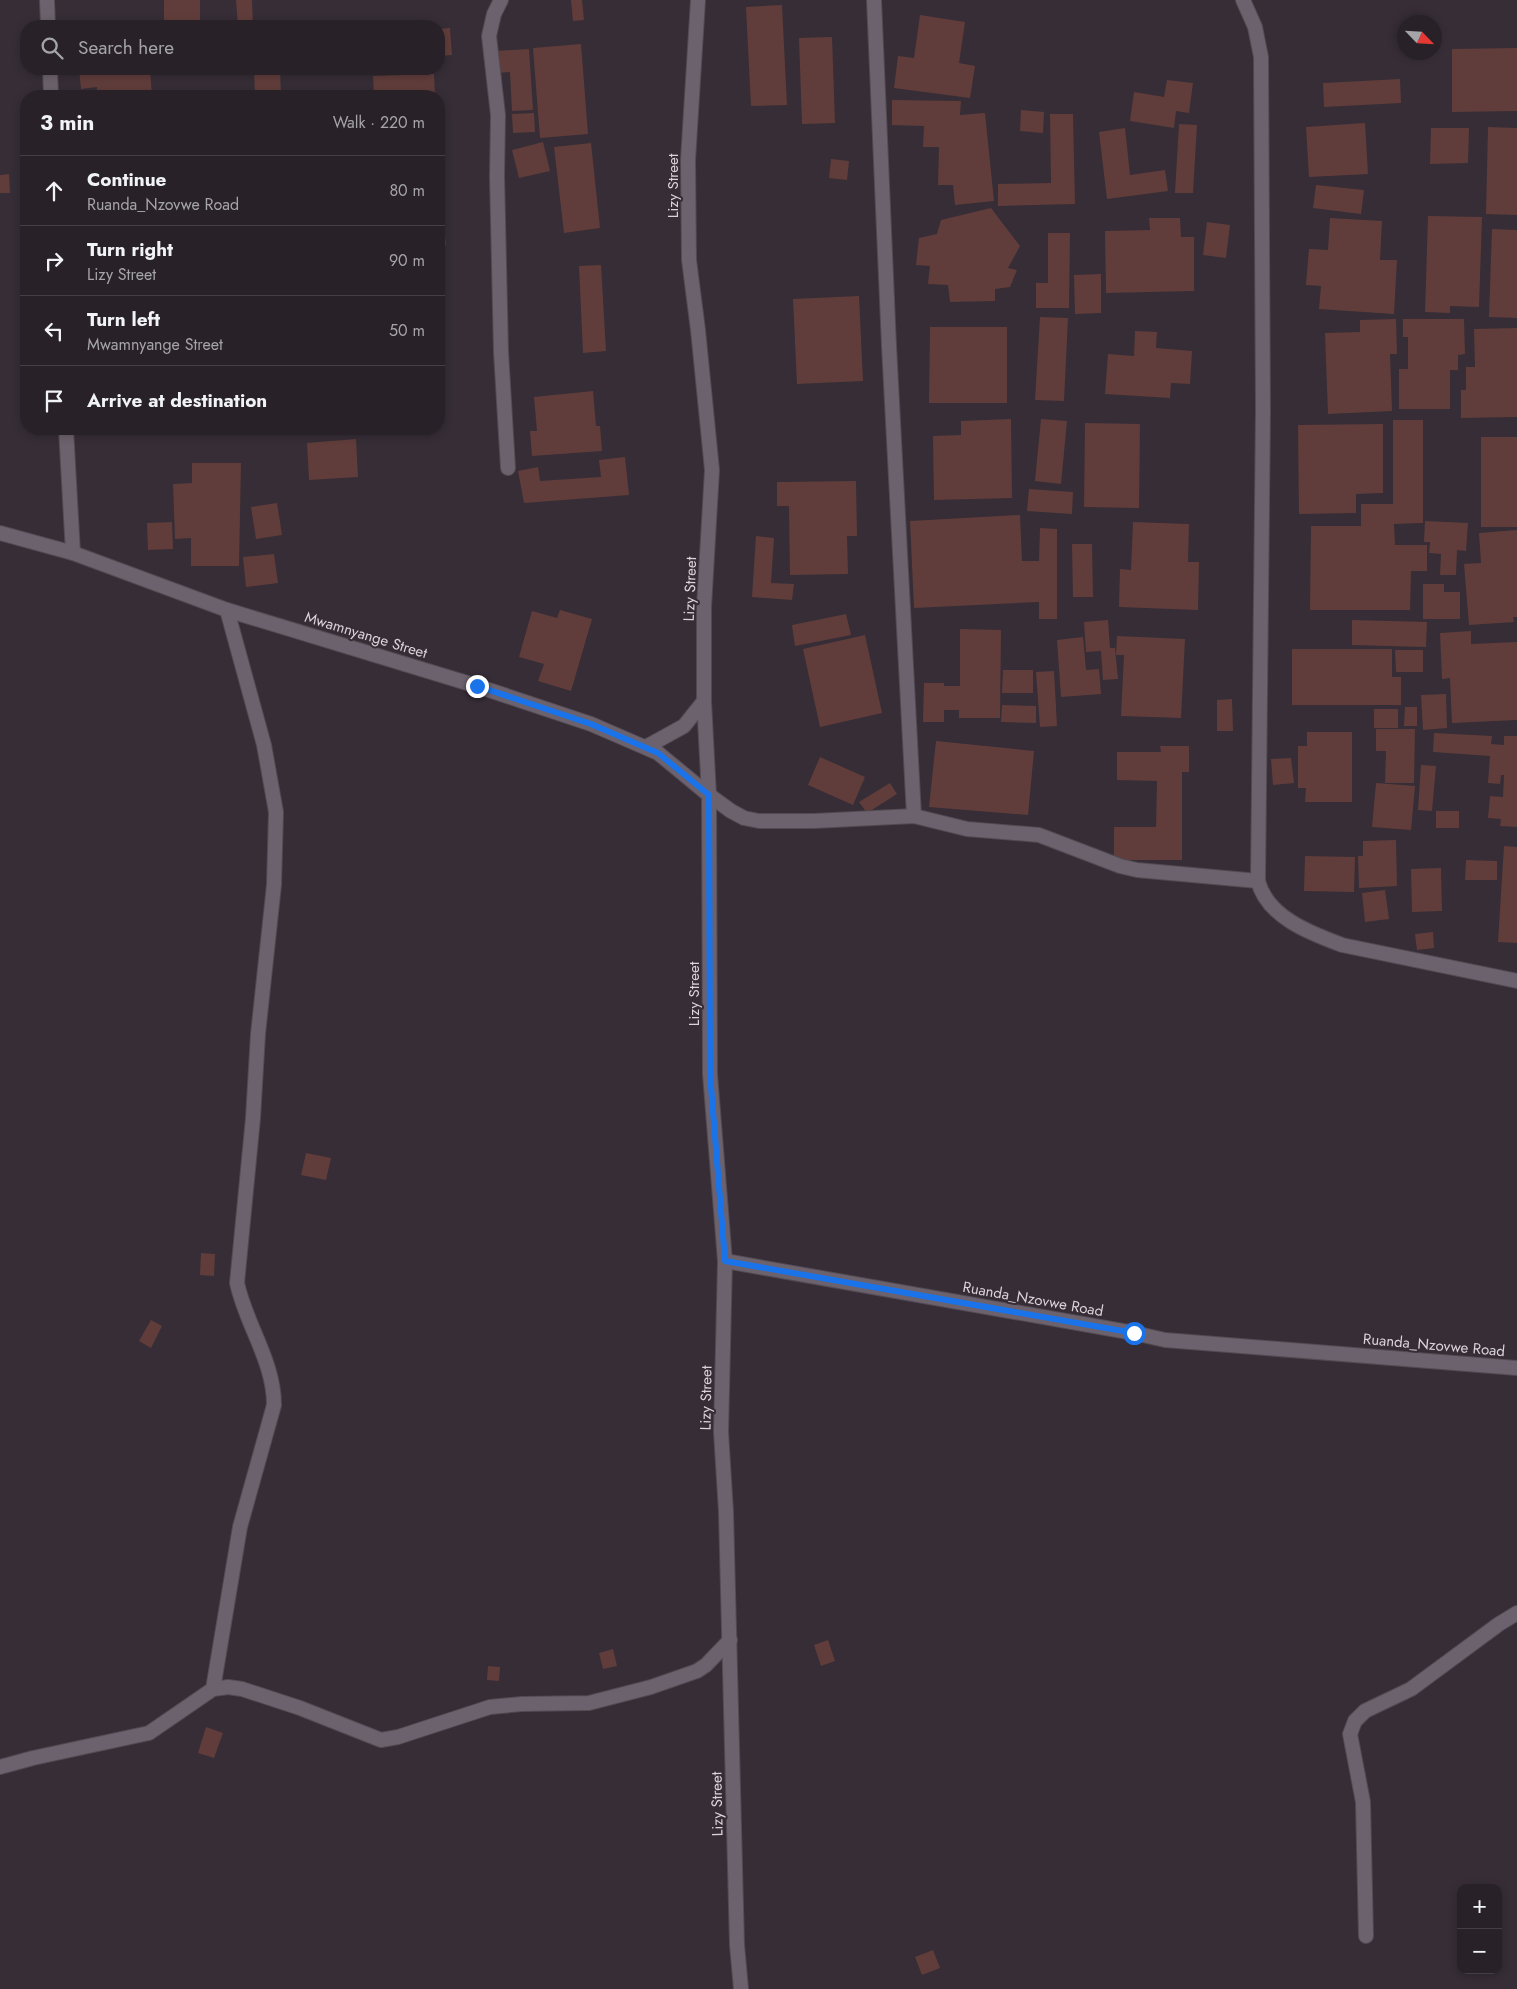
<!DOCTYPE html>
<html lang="en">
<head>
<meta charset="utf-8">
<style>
  :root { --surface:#282228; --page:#342f34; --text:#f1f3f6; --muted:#a5a4a8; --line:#443f45 }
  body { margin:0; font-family:Jost,sans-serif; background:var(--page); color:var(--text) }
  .controls { position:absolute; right:15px; bottom:15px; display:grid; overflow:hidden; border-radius:10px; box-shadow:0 2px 8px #0003 }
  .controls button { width:45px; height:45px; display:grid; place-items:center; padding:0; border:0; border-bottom:1px solid var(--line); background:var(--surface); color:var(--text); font:25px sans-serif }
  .compass { position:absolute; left:1397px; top:15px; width:45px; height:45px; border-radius:50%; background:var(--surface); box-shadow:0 2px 8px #0003; rotate:115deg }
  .stop { position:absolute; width:15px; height:15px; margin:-11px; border:4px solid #1a73e8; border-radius:50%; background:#fff }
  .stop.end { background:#1a73e8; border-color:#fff; box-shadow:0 1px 5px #0008 }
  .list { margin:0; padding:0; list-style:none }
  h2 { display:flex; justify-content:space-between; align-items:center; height:65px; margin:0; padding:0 20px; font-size:21px }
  h2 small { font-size:16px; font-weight:400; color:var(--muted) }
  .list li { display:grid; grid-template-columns:32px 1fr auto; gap:15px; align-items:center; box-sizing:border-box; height:70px; padding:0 20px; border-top:1px solid var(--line) }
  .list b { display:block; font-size:19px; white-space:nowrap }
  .list p { margin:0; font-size:16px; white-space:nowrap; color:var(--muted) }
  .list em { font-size:16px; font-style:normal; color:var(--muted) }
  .icon { flex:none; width:28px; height:28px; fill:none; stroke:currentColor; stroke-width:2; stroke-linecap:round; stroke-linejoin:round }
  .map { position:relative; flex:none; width:1517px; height:1989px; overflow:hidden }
  .search { position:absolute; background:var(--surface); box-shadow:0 2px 8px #0003; left:20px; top:20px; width:425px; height:55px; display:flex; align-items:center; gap:12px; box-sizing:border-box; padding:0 18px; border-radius:20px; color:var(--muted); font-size:19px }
  .panel { position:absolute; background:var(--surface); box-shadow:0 2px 8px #0003; left:20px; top:90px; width:425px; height:345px; border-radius:20px }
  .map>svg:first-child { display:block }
  .building { fill:#603d3b }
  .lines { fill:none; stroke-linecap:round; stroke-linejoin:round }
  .service-casing { stroke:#524a53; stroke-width:16 }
  .minor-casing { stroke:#524a53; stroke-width:16 }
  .service { stroke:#6c626d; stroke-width:14 }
  .minor { stroke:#6c626d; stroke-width:14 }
  .route { stroke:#1a73e8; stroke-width:6 }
  .labels { text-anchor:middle; stroke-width:4; stroke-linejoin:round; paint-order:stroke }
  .street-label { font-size:15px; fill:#dad4da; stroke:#362d36 }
</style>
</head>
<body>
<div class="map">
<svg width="1517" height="1989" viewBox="0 0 1517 1989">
  <rect width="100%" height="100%" fill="#362d36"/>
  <g class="building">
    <rect x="164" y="0" width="36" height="26"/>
    <path d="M236 0H252L253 26H238Z"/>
    <path d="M571 0H582L584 20 573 21Z"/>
    <path d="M782 5 787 105 751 106 746 7Z"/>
    <path d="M920 15 965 22 959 63 975 66 970 98 894 88 898 56 914 58Z"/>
    <path d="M450 28 452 55 439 56V29Z"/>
    <path d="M832 37 835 123 802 124 799 38Z"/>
    <path d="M581 44 588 134 540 138 533 48Z"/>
    <path d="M1517 48V111L1452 112V49Z"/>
    <path d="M529 49 533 110 512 111 510 72 497 73 495 51Z"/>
    <path d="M79 69H150L152 96H97V87L81 89Z"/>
    <path d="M254 69H280L281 96H255Z"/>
    <path d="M434 74 435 96H374L373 76Z"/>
    <path d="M1400 79 1401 103 1324 107 1323 83Z"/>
    <path d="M1167 80 1193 83 1189 113 1176 111 1174 128 1130 121 1134 92 1164 97Z"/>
    <path d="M892 100 961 101 960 115 985 113 994 201 955 205 953 185H938L939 147H923L924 126 892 125Z"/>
    <path d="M1021 110 1044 112 1043 133 1020 131Z"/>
    <path d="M534 113 535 132 513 133 512 114Z"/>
    <path d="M1050 114H1073L1075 204 998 206V184L1051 183Z"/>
    <path d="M1365 123 1368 174 1309 177 1306 127Z"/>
    <path d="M1179 124 1197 125 1193 193H1175Z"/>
    <path d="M1488 127 1517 128V215L1486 214Z"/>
    <path d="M1125 128 1130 175 1165 170 1168 191 1107 199 1099 132Z"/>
    <path d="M1431 128H1469L1468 163 1430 164Z"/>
    <path d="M543 142 550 171 519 178 512 150Z"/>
    <path d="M591 143 600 228 564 233 554 147Z"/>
    <path d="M831 159 849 161 847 180 829 178Z"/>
    <path d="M9 174 10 193H0V175Z"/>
    <path d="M1316 185 1364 190 1361 214 1313 208Z"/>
    <path d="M991 208 1020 246 1008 268 1017 270 1010 287 995 289V301L950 302 948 285 928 284 930 266 916 265 919 238 937 234 941 220Z"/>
    <path d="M1428 216 1482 217 1479 307 1450 306V313L1425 312Z"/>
    <path d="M1149 218H1180L1181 237H1194V291L1106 293 1105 231 1150 230Z"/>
    <path d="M1330 218 1382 221 1380 260H1397L1394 314 1319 309 1321 286 1306 285 1309 249 1328 250Z"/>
    <path d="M1207 222 1230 225 1226 258 1203 255Z"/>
    <path d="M439 227H444L446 245H439Z"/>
    <path d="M1492 229 1517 230V318L1489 317Z"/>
    <path d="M1048 233H1070L1069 308H1036V283H1048Z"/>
    <path d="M601 265 606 351 583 353 579 266Z"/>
    <path d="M1101 274V313L1075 314 1074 275Z"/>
    <path d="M859 296 863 381 797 384 793 299Z"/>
    <path d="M1040 317 1068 318 1064 401 1035 400Z"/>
    <path d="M1396 319 1397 354H1390L1392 411 1328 414 1325 333 1360 332V320Z"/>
    <path d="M1403 319H1464L1465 354 1458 355V370H1450V409H1399V369H1408V337H1403Z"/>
    <path d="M930 327H1007V403H929Z"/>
    <path d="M1517 328V417L1461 418V390H1466V367H1475L1474 329Z"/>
    <path d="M1135 331 1157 332 1156 348 1192 351 1190 384 1171 383 1170 398 1105 394 1108 354 1134 356Z"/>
    <path d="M593 391 596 426H600L602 451 532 456 530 431H537L534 397Z"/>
    <path d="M1011 419 1012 498 934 500 933 436 961 435V421Z"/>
    <path d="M1041 419 1067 421 1061 484 1035 481Z"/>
    <path d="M1393 420H1423V523L1394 524 1395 545H1427V571H1411L1410 610H1310L1311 526H1361V504H1393Z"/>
    <path d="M1085 423 1140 424 1139 508 1084 507Z"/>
    <path d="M1383 424V493L1356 494V513L1299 514 1298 425Z"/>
    <rect x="1481" y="437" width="36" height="90"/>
    <path d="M356 439 358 477 309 480 307 443Z"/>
    <path d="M625 457 629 495 524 503 518 471 538 467 540 481 601 477 599 460Z"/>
    <path d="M192 463H241L239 566H191V538L175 539 173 484 192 483Z"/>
    <path d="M856 481 857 536H847L848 574 790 575 789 506H777V482Z"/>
    <path d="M1029 489 1073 492 1072 514 1027 511Z"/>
    <path d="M277 503 282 535 256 539 251 507Z"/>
    <path d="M1020 515 1022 561H1039L1040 528 1057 529V619H1039V602L914 608 910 521Z"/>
    <path d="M1425 521 1468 523 1466 551 1457 550 1456 575H1440L1441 554 1429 553 1430 542H1424Z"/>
    <path d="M172 522 173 549 148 550 147 523Z"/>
    <path d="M1133 522 1189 524 1188 562H1199L1198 610 1119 607 1120 569 1131 570Z"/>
    <path d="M1517 530V617H1513L1514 622 1469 625 1464 564 1481 563 1479 533Z"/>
    <path d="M756 536 774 538 771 583 794 584 792 600 752 597Z"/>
    <path d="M1072 544H1092L1093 597H1073Z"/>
    <path d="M274 554 278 583 246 587 243 557Z"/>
    <path d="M1423 584H1444V592H1460V619H1423Z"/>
    <path d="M560 610 592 619 571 691 538 681 544 664 519 657 532 611 557 618Z"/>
    <path d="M846 614 851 635 795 646 792 625Z"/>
    <path d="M1108 620 1110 648H1115L1118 679 1103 680 1101 651 1086 652 1084 622Z"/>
    <path d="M1352 620 1427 622 1426 647 1352 645Z"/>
    <path d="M960 629 1001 630 1000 718H959V710H944V722H923L924 683H944V686H960Z"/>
    <path d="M1471 631V644L1517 642V720L1452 723 1450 678 1442 679 1440 633Z"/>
    <path d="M865 635 882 713 820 727 803 649Z"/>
    <path d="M1117 636 1185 639 1181 718 1121 716 1124 655H1116Z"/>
    <path d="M1083 637 1086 670 1099 669 1101 694 1061 697 1057 640Z"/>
    <path d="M1292 649H1392V677H1401V705H1292Z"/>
    <path d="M1395 650H1423V672H1396Z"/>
    <path d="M1003 670H1033V693H1002Z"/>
    <path d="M1054 671 1057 726 1040 727 1036 672Z"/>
    <path d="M1446 694 1447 728 1423 730 1421 695Z"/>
    <path d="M1232 699 1233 731H1217V700Z"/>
    <path d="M1002 705 1036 706V723L1001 722Z"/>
    <path d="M1405 707H1417V726H1404Z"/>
    <rect x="1374" y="709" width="24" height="19"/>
    <path d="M1376 729H1415L1414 783H1385L1386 751H1376Z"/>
    <path d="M1307 732H1352V802H1305L1306 788H1298V746H1307Z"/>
    <path d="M1434 733 1492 736 1491 744 1504 745V736H1517V827L1500 826 1501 819 1488 818 1490 796 1503 797 1504 775H1501L1500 784 1488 783 1490 756 1433 752Z"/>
    <path d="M936 741 1034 751 1028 815 929 807Z"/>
    <path d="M1160 746H1189V772H1182V860H1114V827H1156L1157 781 1117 780V752H1161Z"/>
    <path d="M820 757 865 777 853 805 808 785Z"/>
    <path d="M1291 758 1294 783 1273 785 1271 759Z"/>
    <path d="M1421 765 1436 766 1432 811 1418 810Z"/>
    <path d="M890 783 897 794 867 813 859 802Z"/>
    <path d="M1376 783 1415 786 1411 830 1372 827Z"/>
    <rect x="1436" y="811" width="23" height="17"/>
    <path d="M1396 840 1397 886 1359 888 1358 856H1363V841Z"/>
    <path d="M1504 846 1517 847V943L1498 942Z"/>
    <path d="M1305 856 1355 857 1354 892 1304 891Z"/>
    <path d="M1466 860 1497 861V880H1465Z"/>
    <path d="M1441 868 1442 911 1412 912 1411 869Z"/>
    <path d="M1385 890 1389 919 1365 922 1362 893Z"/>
    <path d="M1433 932 1434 948 1417 950 1415 934Z"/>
    <path d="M306 1153 331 1158 326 1180 301 1175Z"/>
    <path d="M201 1253 215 1254 214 1276 200 1275Z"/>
    <path d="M151 1320 162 1326 151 1348 139 1341Z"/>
    <path d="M828 1640 835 1661 821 1666 814 1645Z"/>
    <path d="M613 1649 617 1666 603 1669 599 1653Z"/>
    <path d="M488 1666 500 1667 499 1681 487 1680Z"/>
    <path d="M206 1727 223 1733 214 1758 198 1753Z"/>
    <path d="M933 1950 940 1968 922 1975 915 1957Z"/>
  </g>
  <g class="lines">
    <g class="service-casing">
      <path id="service" d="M1366 1936 1363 1802 1350 1734 1355 1721 1365 1711 1411 1689 1499 1624 1517 1613"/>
    </g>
    <g class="minor-casing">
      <g id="minor">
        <path d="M47 0 48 26"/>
        <path d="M501 0 494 14 489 36 498 115 497 176 501 352 508 468"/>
        <path d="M698 0 688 160 689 260 698 330 712 470 704 607V701L709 795 710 1074 725 1261 721 1432 726 1512 737 1945 741 1989"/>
        <path d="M874 0 889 346 914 816"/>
        <path d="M1243 0 1255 27 1261 57 1263 411 1258 881C1267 917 1310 933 1342 945L1517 981"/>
        <path d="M50 69 51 96"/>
        <path d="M66 429 73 553"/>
        <path d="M0 533 73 553 227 610 477 686 591 724 658 753 709 795 731 811 744 818 759 821H814L914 816 967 829 1039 835 1120 866 1137 870 1258 881"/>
        <path d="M646 747 684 726 704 701"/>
        <path d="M725 1261 1134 1333 1165 1340 1517 1368"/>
        <path d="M213 1689 240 1527 274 1405C274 1361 246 1325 237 1283L253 1118 258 1034 274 885 276 812 264 745 227 610"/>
        <path d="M0 1767 33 1758 149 1733 213 1689 228 1687 242 1689 300 1708 381 1740 398 1737 490 1707 522 1704 589 1703 651 1687 697 1671 706 1665 730 1640"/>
      </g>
    </g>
    <use href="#service" class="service"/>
    <use href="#minor" class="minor"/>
  </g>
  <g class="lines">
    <path class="route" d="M477 686 591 724 658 753 709 795 710 1074 725 1261 1134 1333"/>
  </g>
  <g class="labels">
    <g class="street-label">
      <text transform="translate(673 186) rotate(-90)" y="5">Lizy Street</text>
      <text transform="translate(690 589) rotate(-88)" y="5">Lizy Street</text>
      <text transform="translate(366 635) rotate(17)" y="5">Mwamnyange Street</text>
      <text transform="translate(694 994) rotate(-90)" y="5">Lizy Street</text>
      <text transform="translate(1033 1299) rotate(10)" y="5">Ruanda_Nzovwe Road</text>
      <text transform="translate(1434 1345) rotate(5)" y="5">Ruanda_Nzovwe Road</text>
      <text transform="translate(706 1398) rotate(-89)" y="5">Lizy Street</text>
      <text transform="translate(717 1804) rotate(-91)" y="5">Lizy Street</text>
    </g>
  </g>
</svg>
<div class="controls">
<button>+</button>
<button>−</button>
</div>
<svg class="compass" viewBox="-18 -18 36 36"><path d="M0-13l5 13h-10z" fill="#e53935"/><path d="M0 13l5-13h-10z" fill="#a5a4a8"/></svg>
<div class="stop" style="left:1134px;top:1333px"></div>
<div class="stop end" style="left:477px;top:686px"></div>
<div class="search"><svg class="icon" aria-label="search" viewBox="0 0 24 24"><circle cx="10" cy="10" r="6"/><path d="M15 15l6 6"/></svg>Search here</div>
<section class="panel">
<h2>3 min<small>Walk · 220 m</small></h2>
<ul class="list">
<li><svg class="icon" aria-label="ahead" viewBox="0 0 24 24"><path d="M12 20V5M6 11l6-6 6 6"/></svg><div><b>Continue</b><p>Ruanda_Nzovwe Road</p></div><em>80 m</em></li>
<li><svg class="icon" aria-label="right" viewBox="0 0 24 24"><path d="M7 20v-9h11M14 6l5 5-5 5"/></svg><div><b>Turn right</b><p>Lizy Street</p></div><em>90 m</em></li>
<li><svg class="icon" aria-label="left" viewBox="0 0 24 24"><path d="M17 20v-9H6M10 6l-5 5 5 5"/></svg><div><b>Turn left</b><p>Mwamnyange Street</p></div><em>50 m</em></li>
<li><svg class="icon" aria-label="arrive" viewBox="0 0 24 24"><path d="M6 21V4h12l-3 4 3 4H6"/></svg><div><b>Arrive at destination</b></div></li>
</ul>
</section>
</div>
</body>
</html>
